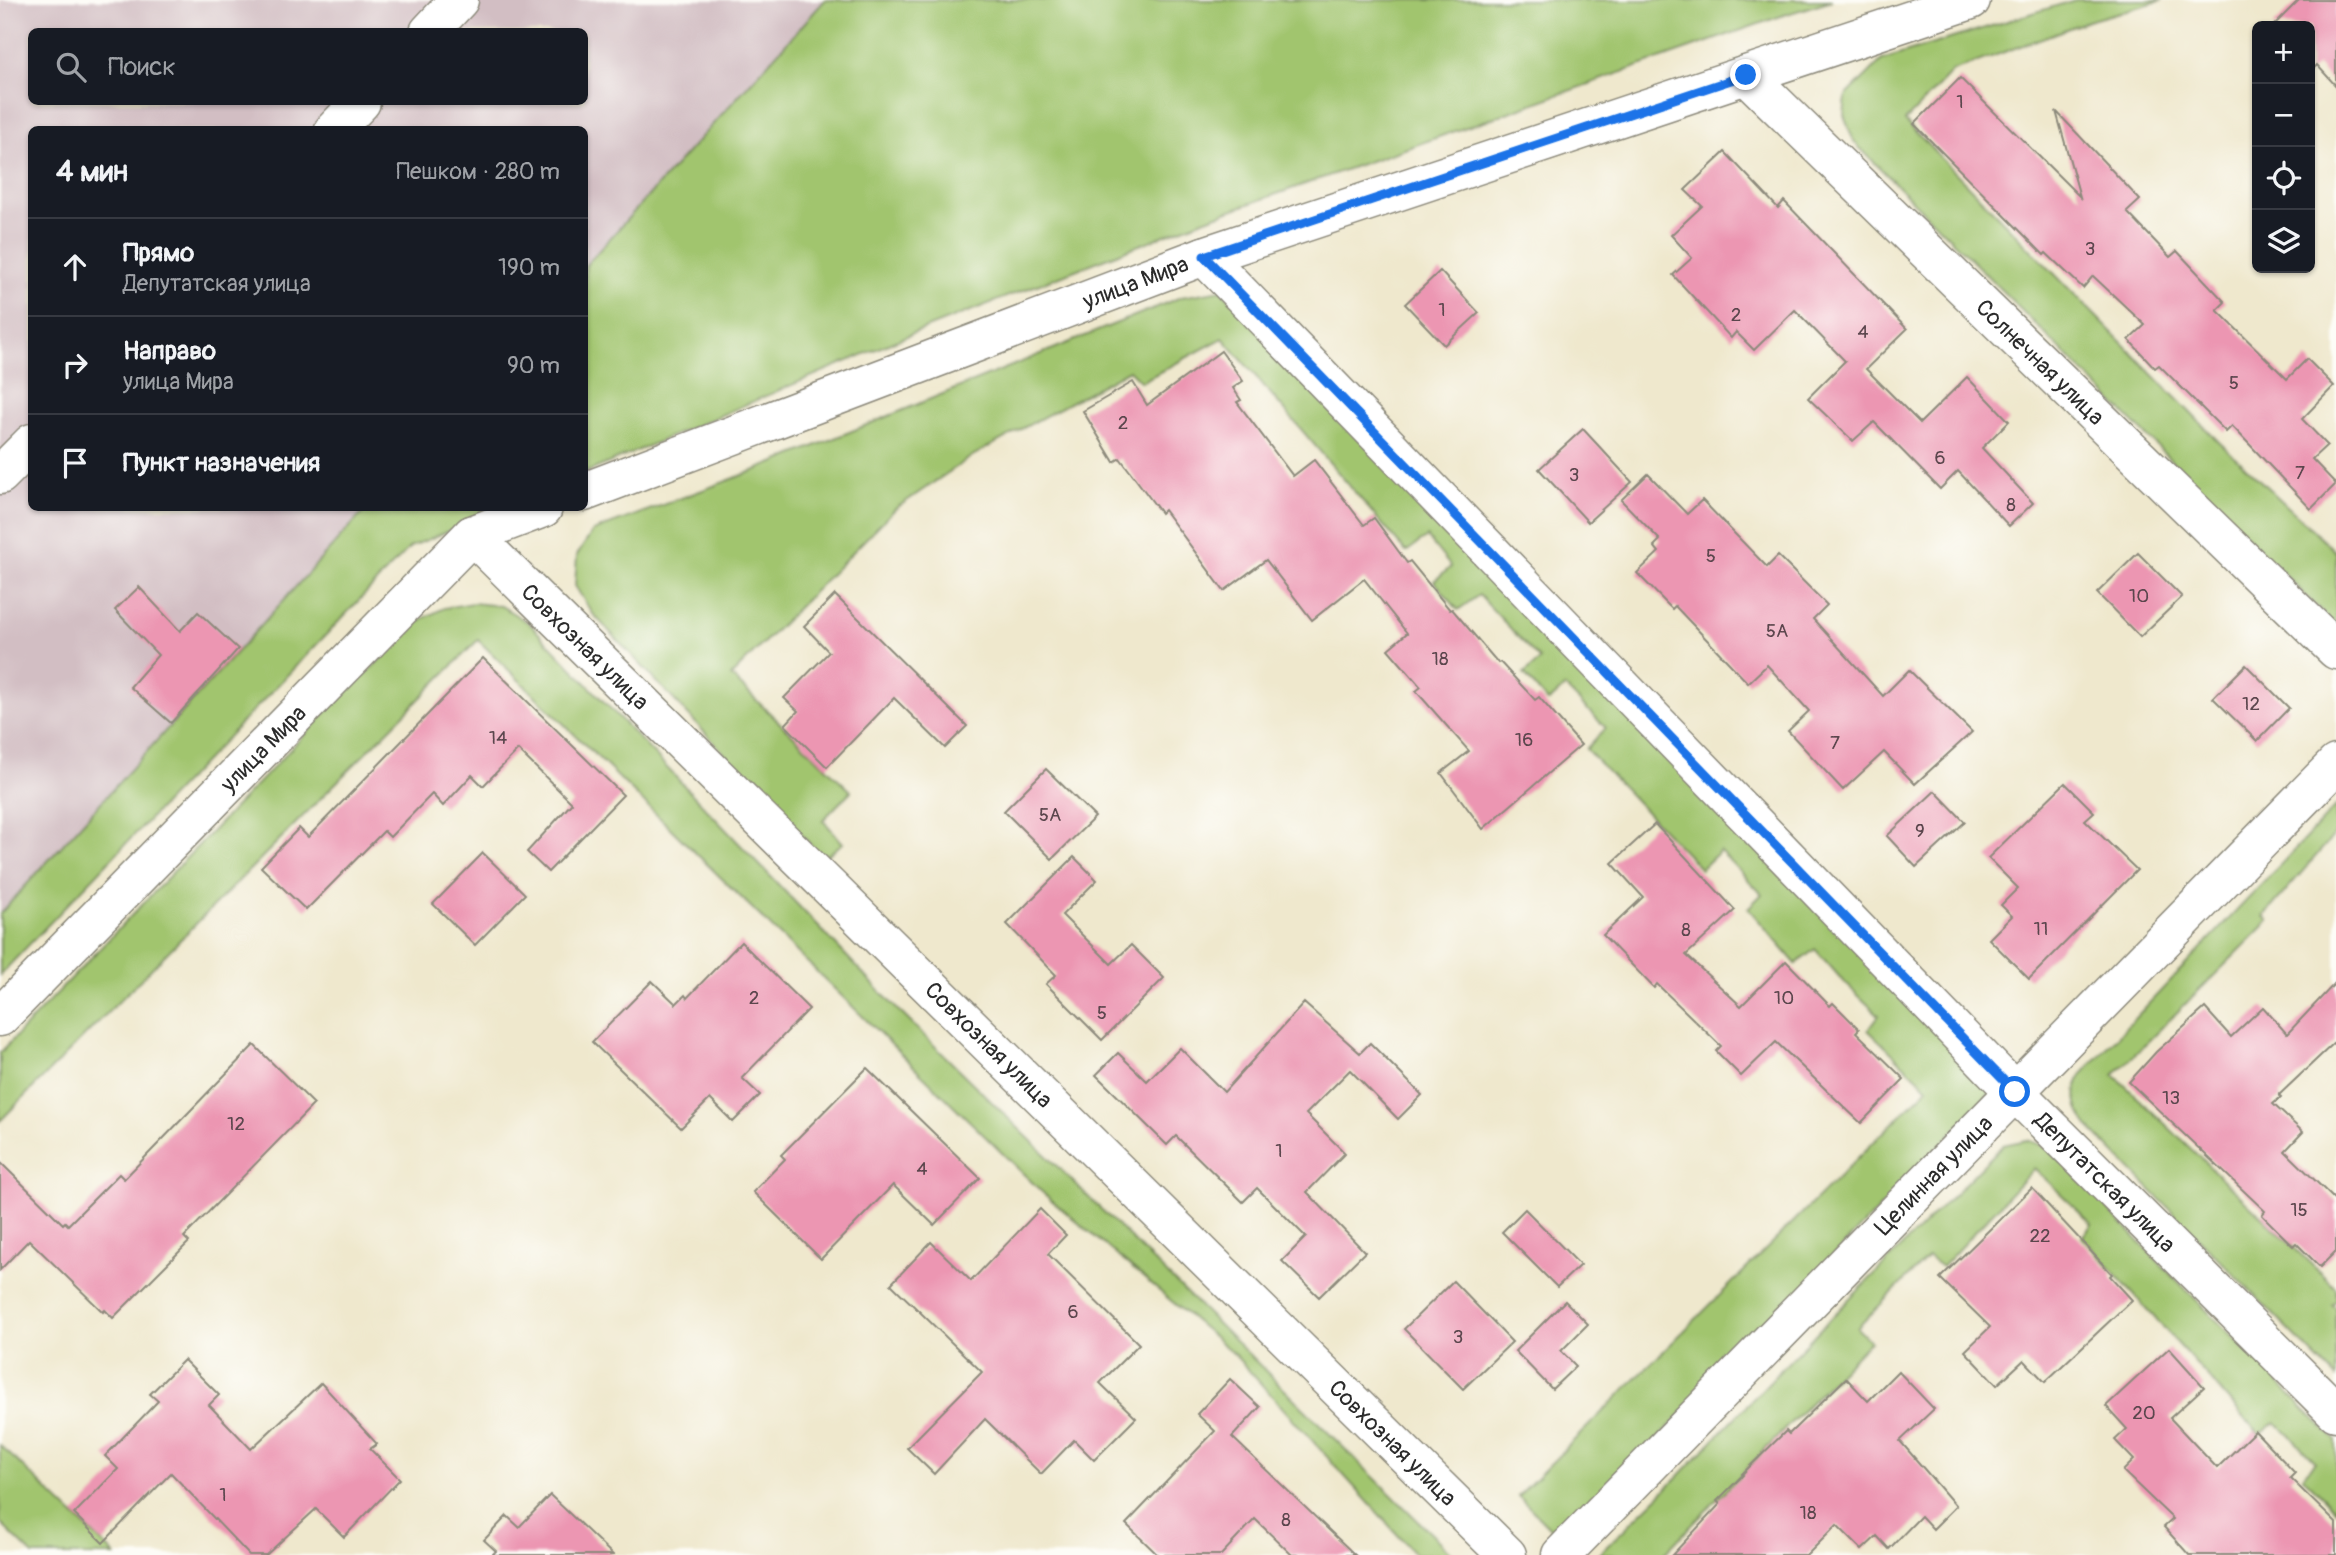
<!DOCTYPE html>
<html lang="ru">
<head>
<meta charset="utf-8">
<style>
  :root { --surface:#171b24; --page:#20242c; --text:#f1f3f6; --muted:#9ea1a6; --line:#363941 }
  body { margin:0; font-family:Pangolin,sans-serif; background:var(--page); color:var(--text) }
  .controls { position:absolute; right:21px; top:21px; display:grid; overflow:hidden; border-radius:10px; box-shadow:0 2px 5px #0004 }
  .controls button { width:63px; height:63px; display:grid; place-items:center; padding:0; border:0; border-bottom:2px solid var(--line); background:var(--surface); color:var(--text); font:35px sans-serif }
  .stop { position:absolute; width:21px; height:21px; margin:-16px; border:5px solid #1a73e8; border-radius:50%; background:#fff }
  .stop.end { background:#1a73e8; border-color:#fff; box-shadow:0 2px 7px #0008 }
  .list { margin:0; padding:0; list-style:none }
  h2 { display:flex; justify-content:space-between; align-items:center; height:91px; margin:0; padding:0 28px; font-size:30px }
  h2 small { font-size:23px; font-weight:400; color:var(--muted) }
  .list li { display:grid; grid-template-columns:46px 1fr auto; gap:21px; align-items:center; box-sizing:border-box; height:98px; padding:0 28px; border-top:2px solid var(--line) }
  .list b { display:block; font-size:26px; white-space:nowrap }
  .list p { margin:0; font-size:23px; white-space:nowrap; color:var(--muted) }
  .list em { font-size:23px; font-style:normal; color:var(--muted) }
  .icon { flex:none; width:38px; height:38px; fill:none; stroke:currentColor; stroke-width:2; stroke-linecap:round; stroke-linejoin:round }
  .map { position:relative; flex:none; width:2336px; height:1555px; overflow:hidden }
  .search { position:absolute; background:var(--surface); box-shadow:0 2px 5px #0004; left:28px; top:28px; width:560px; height:77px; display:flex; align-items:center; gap:18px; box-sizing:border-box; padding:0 24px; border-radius:10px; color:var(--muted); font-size:26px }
  .panel { position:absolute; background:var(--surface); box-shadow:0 2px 5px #0004; left:28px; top:126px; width:560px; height:385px; border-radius:10px }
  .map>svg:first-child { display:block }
  .industrial { fill:#d2bec3; fill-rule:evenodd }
  .green { fill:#a1c56e; stroke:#66784c; stroke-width:2 }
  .building { fill:#ec96b2 }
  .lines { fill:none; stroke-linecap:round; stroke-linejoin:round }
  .minor-casing { stroke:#8d8a7c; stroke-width:41 }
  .minor { stroke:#fff; stroke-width:38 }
  .route { stroke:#1a73e8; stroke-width:9 }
  .labels { text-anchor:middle; stroke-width:7; stroke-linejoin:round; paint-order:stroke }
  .number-label { font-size:19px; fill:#5b464d }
  .street-label { font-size:23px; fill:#2b2b2b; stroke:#fdfcf7 }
</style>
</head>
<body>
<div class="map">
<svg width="2336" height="1555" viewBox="0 0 2336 1555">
  <rect width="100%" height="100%" fill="#fdfcf7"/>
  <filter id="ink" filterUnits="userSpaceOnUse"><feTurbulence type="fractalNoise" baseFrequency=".0143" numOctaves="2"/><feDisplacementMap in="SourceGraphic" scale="14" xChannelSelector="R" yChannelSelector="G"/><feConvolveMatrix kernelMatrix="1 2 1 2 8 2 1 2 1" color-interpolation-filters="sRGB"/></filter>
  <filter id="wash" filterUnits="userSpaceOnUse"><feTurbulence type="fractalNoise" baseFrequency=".00686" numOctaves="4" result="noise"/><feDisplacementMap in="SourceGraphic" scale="28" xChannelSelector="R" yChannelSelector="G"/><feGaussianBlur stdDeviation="1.57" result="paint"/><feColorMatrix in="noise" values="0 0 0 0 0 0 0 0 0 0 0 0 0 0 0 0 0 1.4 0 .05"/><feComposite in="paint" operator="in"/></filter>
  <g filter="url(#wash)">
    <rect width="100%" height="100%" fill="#efe8cd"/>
    <path class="industrial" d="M0 0H825L585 266 584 130H32V508H367L0 914ZM32 32H584V102H32Z"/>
    <g class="green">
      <path d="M825 0H1832L1787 14 1206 219 914 333 585 473V266Z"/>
      <path d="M2075 0H2163L2088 21 1953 71 1905 121 2219 442 2336 552V626L1854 142 1844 115 1846 96 1882 60Z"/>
      <path d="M1221 290 1993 1090 1561 1539 1518 1496 1928 1088 1868 1030 1879 1015 1844 982 1815 949 1796 964 1748 908 1762 894 1720 851 1701 869 1586 749 1606 728 1565 687 1548 702 1524 674 1540 660 1479 595 1458 610 1434 581 1451 567 1427 537 1406 552 1223 338 1141 382 1129 370 974 455 895 509 731 676 851 791 823 820 843 843 823 858 592 613 575 586 577 555 593 531 756 470 1181 297Z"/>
      <path d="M367 508H503L410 547 0 975V914Z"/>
      <path d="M473 603 501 606 529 623 896 1008 1453 1555H1416L1233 1353 1043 1193 478 640 0 1121V1053L324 714 422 619 444 608Z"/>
      <path d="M2336 806V833L2264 916 2269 921 2114 1075 2336 1288V1301L2332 1304 2336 1308V1378L2087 1125C2075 1108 2073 1094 2081 1075Z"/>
      <path d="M2027 1140 2050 1148 2149 1252 2336 1441V1510L2302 1476 2316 1462 2276 1422 2260 1435 2082 1237 2092 1224 2034 1168 1942 1267 1928 1257 1857 1328 1870 1341 1663 1555H1598L1679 1476 1819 1330 2003 1145Z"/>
      <path d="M0 1446V1445L115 1555H33L0 1523Z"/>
    </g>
    <g id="blocks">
      <g class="building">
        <path d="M2299 0H2336V86L2317 65 2310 72V26H2273Z"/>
        <path d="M1960 78 2080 197 2056 111 2140 200 2127 212 2170 257 2177 251 2225 302 2217 310 2287 379 2307 359 2334 386 2302 419 2327 445 2312 459 2336 484 2311 509 2232 426 2226 432 2159 365 2155 368 2129 340 2145 325 2093 276 2083 288 2046 253 2044 255 1914 124Z"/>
        <path d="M1725 152 1778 208 1784 201 1907 329 1866 369 1920 423 1967 377 2009 421 1982 448 2033 503 2009 526 1958 471 1940 489 1874 422 1853 441 1808 398 1845 361 1795 310 1754 350 1736 332 1731 338 1673 275 1692 258 1671 235 1702 206 1685 190Z"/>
        <path d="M1440 271 1479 313 1444 345 1405 304Z"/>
        <path d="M1221 351 1243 381 1233 388 1241 400 1237 402 1293 476 1314 460 1364 525 1374 518 1407 563 1410 561 1450 610 1452 609 1498 663 1500 662 1535 700 1539 697 1581 745 1483 829 1441 773 1469 751 1416 691 1421 687 1388 649 1407 633 1364 579 1312 620 1266 560 1224 591 1164 510 1161 513 1120 458 1114 462 1083 411 1133 382 1147 405Z"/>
        <path d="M1583 429 1632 482 1588 522 1539 469Z"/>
        <path d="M1648 474 1687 514 1702 500 1767 567 1778 556 1827 605 1813 619 1883 696 1909 670 1972 732 1915 784 1884 752 1843 790 1788 731 1809 711 1767 665 1748 683 1675 606 1672 609 1637 573 1659 552 1654 546 1660 540 1621 500Z"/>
        <path d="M2138 553 2182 597 2140 637 2097 593Z"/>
        <path d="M139 587 180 631 198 612 238 649 171 723 130 687 158 655 115 610Z"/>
        <path d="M835 595 967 726 945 748 894 698 827 767 785 725 798 711 784 698 829 652 804 626Z"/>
        <path d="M483 658 623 795 548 872 527 852 572 803 518 750 483 786 472 775 443 806 432 794 390 837 384 831 306 910 261 867 299 828 308 837Z"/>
        <path d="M2246 665 2289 708 2257 741 2213 698Z"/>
        <path d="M1046 769 1095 817 1052 859 1004 811Z"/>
        <path d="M2065 783 2094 812 2085 820 2137 870 2029 979 1989 939 2012 916 2001 905 2018 888 1988 858Z"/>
        <path d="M1935 791 1965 822 1916 867 1887 836Z"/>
        <path d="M1655 824 1735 910 1686 955 1741 1006 1786 961 1830 1006 1833 1003 1859 1029 1856 1032 1904 1079 1861 1123 1776 1042 1741 1076 1716 1051 1721 1046 1657 984 1654 988 1603 935 1643 897 1612 863Z"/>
        <path d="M483 853 525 894 475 945 433 904Z"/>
        <path d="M1074 857 1097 880 1062 915 1111 964 1131 945 1164 978 1102 1040 1046 984 1056 975 1007 924Z"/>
        <path d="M741 942 809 1009 742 1078 760 1095 733 1122 710 1099 681 1128 592 1042 652 981 676 1004 685 995 687 998Z"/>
        <path d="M2336 982V1041L2279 1095 2281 1097 2273 1104 2303 1132 2285 1151 2336 1201V1251L2320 1267 2296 1243 2293 1246 2262 1215 2265 1211 2129 1082 2156 1052 2205 1008 2231 1037 2263 1007 2287 1034Z"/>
        <path d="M1304 1003 1360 1053 1370 1043 1422 1095 1398 1119 1350 1070 1306 1114 1345 1153 1307 1192 1365 1252 1319 1297 1282 1261 1306 1237 1257 1188 1243 1202 1176 1136 1167 1145 1096 1075 1118 1053 1147 1081 1180 1048 1224 1092Z"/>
        <path d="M254 1045 314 1104 184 1237 189 1242 113 1318 105 1310 103 1312 29 1240 0 1270V1162L63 1224 65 1222 68 1225 119 1174 124 1179Z"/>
        <path d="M867 1068 980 1178 934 1225 893 1185 821 1259 753 1192 785 1159 781 1155Z"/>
        <path d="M2032 1188 2112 1274 2110 1276 2132 1300 2045 1382 2024 1360 1997 1385 1965 1351 1990 1327 1940 1278Z"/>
        <path d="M1040 1209 1066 1235 1048 1254 1139 1344 1100 1383 1136 1418 1094 1460 1074 1440 1041 1474 985 1419 934 1474 907 1448 982 1372 891 1284 931 1242 971 1281Z"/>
        <path d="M1525 1209 1580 1265 1557 1287 1502 1232Z"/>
        <path d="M1453 1281 1512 1342 1463 1389 1404 1329Z"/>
        <path d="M1565 1301 1588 1324 1561 1351 1576 1366 1552 1389 1515 1351Z"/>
        <path d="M2169 1348 2204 1387 2170 1418 2217 1468 2255 1431 2295 1473 2290 1478 2336 1523V1555H2189L2164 1527 2173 1519 2123 1471 2134 1460 2115 1440 2127 1429 2106 1406Z"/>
        <path d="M184 1360 219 1395 209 1405 251 1449 321 1383 377 1444 370 1449 400 1479 344 1537 316 1509 266 1555H249L171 1473 103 1543 74 1514 118 1469 105 1456 158 1401 150 1394Z"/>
        <path d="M1898 1371 1934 1409 1900 1441 1956 1506 1933 1529 1921 1516 1889 1549 1877 1536 1862 1550 1837 1525 1807 1555H1672L1720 1504 1717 1501 1743 1475 1742 1474 1786 1431 1789 1434 1846 1378 1868 1401Z"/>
        <path d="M1230 1379 1260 1407 1232 1437 1355 1555H1292L1255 1519 1221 1555H1158L1126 1524 1215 1431 1197 1414Z"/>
        <path d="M550 1495 613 1555H492L496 1551 484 1540 507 1516 519 1527Z"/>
      </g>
    </g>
  </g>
  <g filter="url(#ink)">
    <use href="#blocks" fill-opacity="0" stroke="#8d8a7c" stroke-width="2"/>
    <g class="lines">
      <g class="minor-casing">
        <g id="minor">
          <path d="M429 32 459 0"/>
          <path id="s1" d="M1746 75 2336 650"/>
          <path d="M334 130 361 102"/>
          <path id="s2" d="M1204 256 2015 1092 2336 1412"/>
          <path d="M0 475 32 443"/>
          <path id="s3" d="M584 492 1204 256 1971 0"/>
          <path id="s4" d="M472 535 1507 1555"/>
          <path id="s5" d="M0 1017 472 535 543 508"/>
          <path id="s6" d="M1561 1555 2336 764"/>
        </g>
      </g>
      <use href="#minor" class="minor"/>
    </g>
  </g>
  <g class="lines" filter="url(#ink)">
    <path class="route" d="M1746 75 1204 256 2015 1092"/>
  </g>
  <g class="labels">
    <g class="number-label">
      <text x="1960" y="108">1</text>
      <text x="2090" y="255">3</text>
      <text x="1442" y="316">1</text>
      <text x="1736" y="321">2</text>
      <text x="1863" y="338">4</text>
      <text x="2234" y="389">5</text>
      <text x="1123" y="429">2</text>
      <text x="1940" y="464">6</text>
      <text x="2300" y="479">7</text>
      <text x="1574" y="481">3</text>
      <text x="2011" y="511">8</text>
      <text x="1711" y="562">5</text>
      <text x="2139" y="602">10</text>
      <text x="1777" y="637">5А</text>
      <text x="1440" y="665">18</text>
      <text x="2251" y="710">12</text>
      <text x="498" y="744">14</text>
      <text x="1524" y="746">16</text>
      <text x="1835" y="749">7</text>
      <text x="1050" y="821">5А</text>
      <text x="1920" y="837">9</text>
      <text x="2041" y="935">11</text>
      <text x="1686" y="936">8</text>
      <text x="754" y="1004">2</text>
      <text x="1784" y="1004">10</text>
      <text x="1102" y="1019">5</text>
      <text x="2171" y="1104">13</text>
      <text x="236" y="1130">12</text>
      <text x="1279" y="1157">1</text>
      <text x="922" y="1175">4</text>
      <text x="2299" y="1216">15</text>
      <text x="2040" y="1242">22</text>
      <text x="1073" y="1318">6</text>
      <text x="1458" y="1343">3</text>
      <text x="2144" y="1419">20</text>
      <text x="223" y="1501">1</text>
      <text x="1808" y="1519">18</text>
      <text x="1286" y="1526">8</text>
    </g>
    <g class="street-label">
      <text dy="8" stroke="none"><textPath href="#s3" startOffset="590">улица Мира</textPath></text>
      <text dy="8" stroke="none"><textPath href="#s1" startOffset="411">Солнечная улица</textPath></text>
      <text dy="8" stroke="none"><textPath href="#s4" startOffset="159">Совхозная улица</textPath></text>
      <text dy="8" stroke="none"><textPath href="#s5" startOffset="376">улица Мира</textPath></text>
      <text dy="8" stroke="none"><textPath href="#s4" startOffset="726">Совхозная улица</textPath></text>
      <text dy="8" stroke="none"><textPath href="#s6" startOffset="532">Целинная улица</textPath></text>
      <text dy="8" stroke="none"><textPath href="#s2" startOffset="1292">Депутатская улица</textPath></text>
      <text dy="8" stroke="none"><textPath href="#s4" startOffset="1293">Совхозная улица</textPath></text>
    </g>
  </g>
</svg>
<div class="controls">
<button>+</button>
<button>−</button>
<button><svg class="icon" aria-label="locate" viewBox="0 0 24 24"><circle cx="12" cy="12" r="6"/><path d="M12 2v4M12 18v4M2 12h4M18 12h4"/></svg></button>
<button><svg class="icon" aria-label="layers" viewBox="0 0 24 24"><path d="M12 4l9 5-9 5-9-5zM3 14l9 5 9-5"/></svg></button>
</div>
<div class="stop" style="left:2015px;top:1092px"></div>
<div class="stop end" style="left:1746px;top:75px"></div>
<div class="search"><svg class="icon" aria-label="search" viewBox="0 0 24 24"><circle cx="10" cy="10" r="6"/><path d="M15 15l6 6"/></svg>Поиск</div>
<section class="panel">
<h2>4 мин<small>Пешком · 280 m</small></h2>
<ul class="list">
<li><svg class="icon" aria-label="ahead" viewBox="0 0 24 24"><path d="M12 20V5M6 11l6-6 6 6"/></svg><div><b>Прямо</b><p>Депутатская улица</p></div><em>190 m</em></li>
<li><svg class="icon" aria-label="right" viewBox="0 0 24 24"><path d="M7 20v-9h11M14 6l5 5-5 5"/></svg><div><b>Направо</b><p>улица Мира</p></div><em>90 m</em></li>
<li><svg class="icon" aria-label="arrive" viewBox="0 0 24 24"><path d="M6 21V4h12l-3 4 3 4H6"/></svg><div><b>Пункт назначения</b></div></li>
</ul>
</section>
</div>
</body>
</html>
